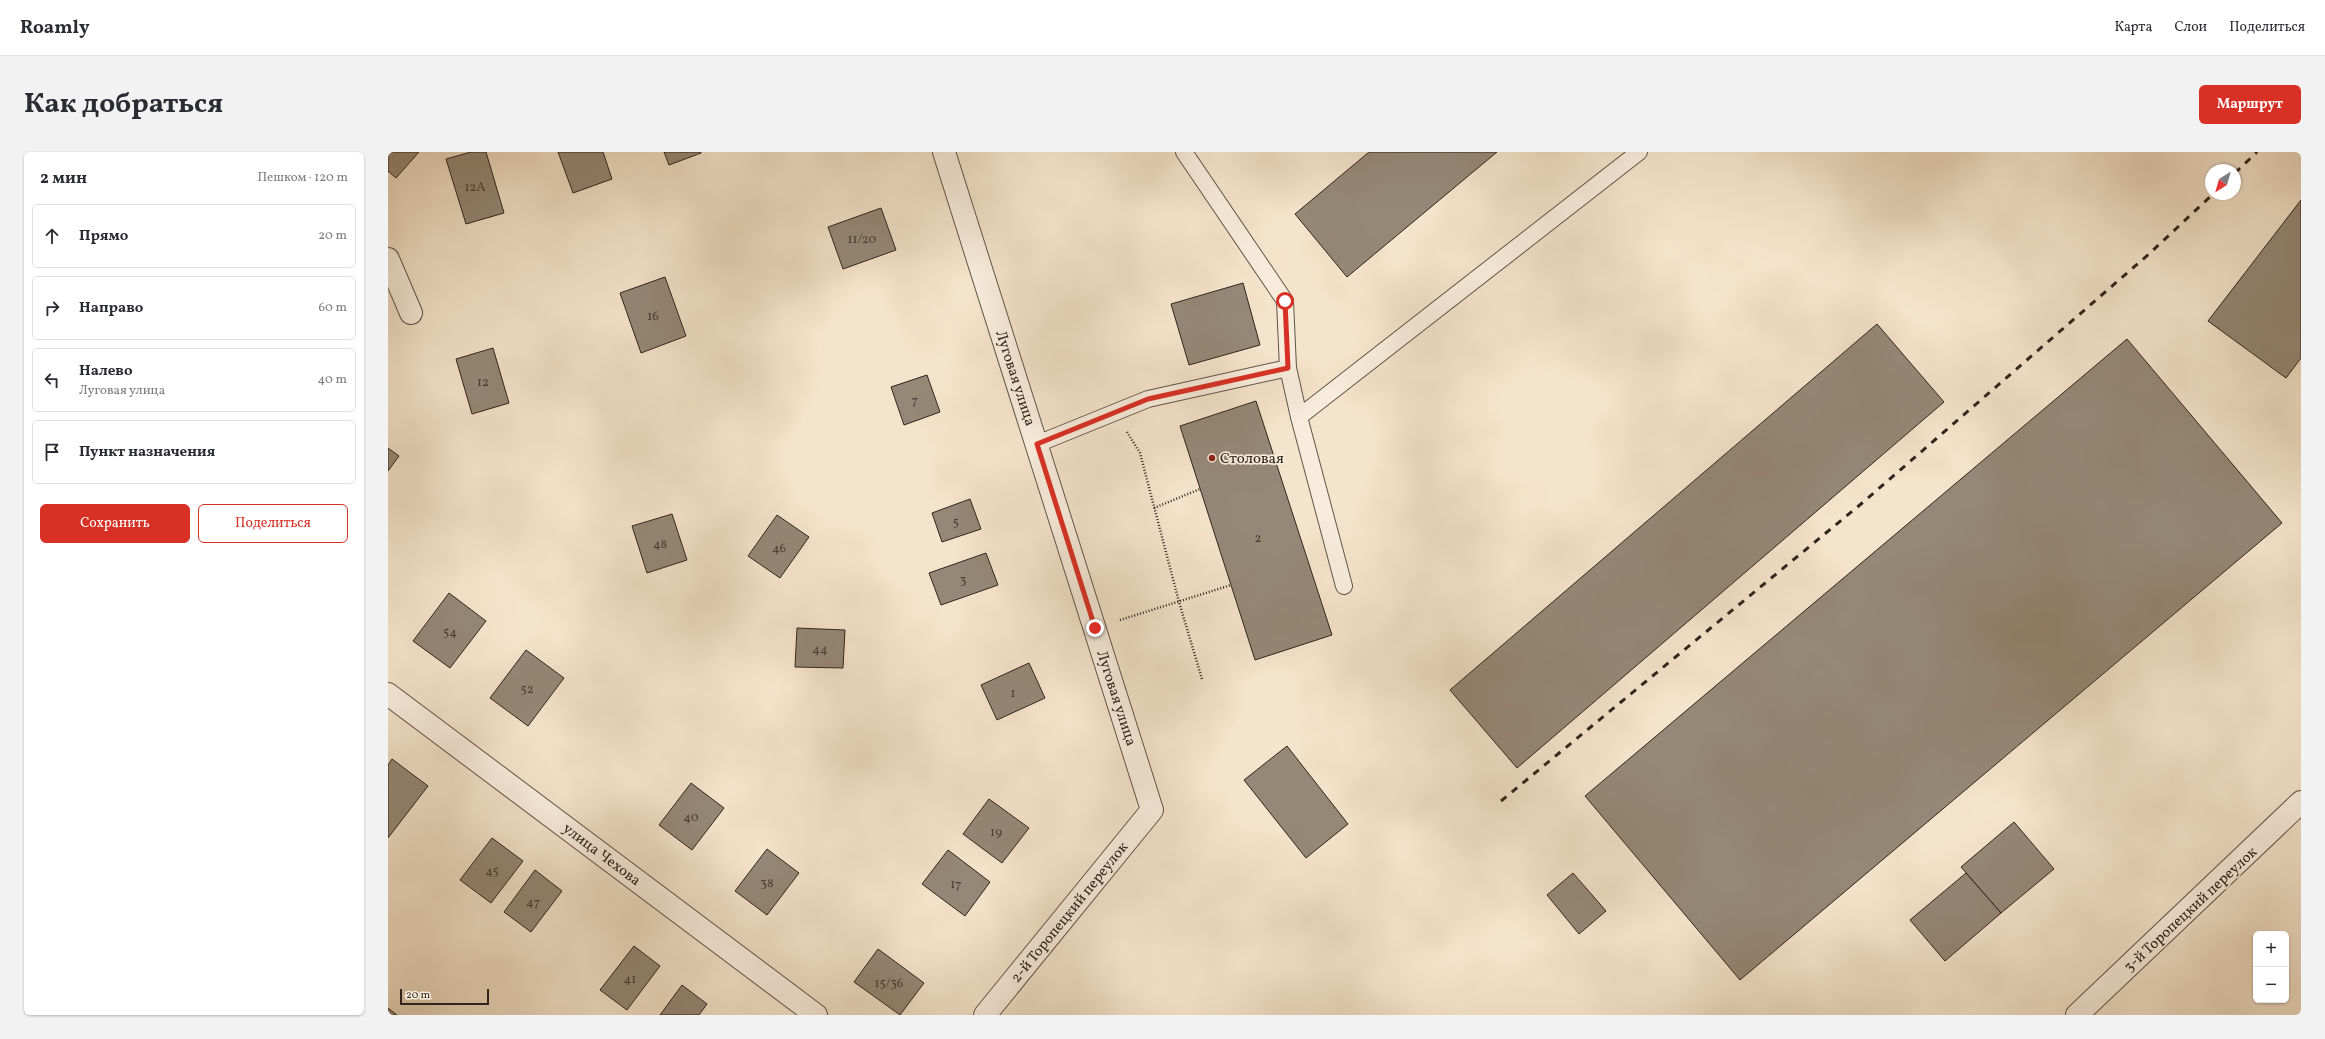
<!DOCTYPE html>
<html lang="ru">
<head>
<meta charset="utf-8">
<style>
  :root { --surface:#fff; --page:#f2f2f3; --text:#2b2b33; --muted:#7c7c81; --line:#e1e1e2; --accent:#d93025 }
  body { margin:0; font-family:Vollkorn,serif; background:var(--page); color:var(--text) }
  .controls { position:absolute; right:12px; bottom:12px; display:grid; overflow:hidden; border-radius:6px; box-shadow:0 1px 3px #0004 }
  .controls button { width:36px; height:36px; display:grid; place-items:center; padding:0; border:0; border-bottom:1px solid var(--line); background:var(--surface); color:var(--text); font:20px sans-serif }
  .compass { position:absolute; left:1817px; top:12px; width:36px; height:36px; border-radius:50%; background:var(--surface); box-shadow:0 1px 3px #0004; rotate:217deg }
  .scale { position:absolute; left:12px; bottom:10px; width:89px; box-sizing:border-box; padding-left:4px; border:2px solid #2f251c; border-top:0; font-size:11px; line-height:14px; white-space:nowrap; color:#2f251c; -webkit-text-stroke:3px #f8eddd; paint-order:stroke }
  .stop { position:absolute; width:12px; height:12px; margin:-9px; border:3px solid #d93025; border-radius:50%; background:#fff }
  .stop.end { background:#d93025; border-color:#fff; box-shadow:0 1px 4px #0008 }
  .list { margin:0; padding:0; list-style:none }
  h2 { display:flex; justify-content:space-between; align-items:center; height:52px; margin:0; padding:0 16px; font-size:17px }
  h2 small { font-size:13px; font-weight:400; color:var(--muted) }
  .list li { display:grid; grid-template-columns:26px 1fr auto; gap:12px; align-items:center; box-sizing:border-box; height:64px; margin:0 8px 8px; padding:0 8px; border:1px solid var(--line); border-radius:6px }
  .list b { display:block; font-size:15px; white-space:nowrap }
  .list p { margin:0; font-size:13px; white-space:nowrap; color:var(--muted) }
  .list em { font-size:13px; font-style:normal; color:var(--muted) }
  .actions { display:flex; gap:8px; padding:12px 16px }
  .actions a { flex:1; padding:9px 0; border:1px solid var(--accent); border-radius:6px; text-align:center; font-size:14px; color:var(--accent) }
  .actions .main { background:var(--accent); color:#fff }
  .icon { flex:none; width:22px; height:22px; fill:none; stroke:currentColor; stroke-width:2; stroke-linecap:round; stroke-linejoin:round }
  .map { position:relative; flex:none; width:1913px; height:863px; overflow:hidden; border-radius:6px }
  header { display:flex; align-items:center; gap:24px; box-sizing:border-box; height:56px; padding:0 20px; background:var(--surface); border-bottom:1px solid var(--line) }
  header strong { font-size:19px }
  nav { display:flex; gap:22px; margin-inline-start:auto; font-size:14px }
  .intro { display:flex; align-items:center; justify-content:space-between; box-sizing:border-box; height:96px; padding:0 24px }
  h1 { margin:0; font-size:28px }
  .button { padding:10px 18px; border-radius:6px; background:var(--accent); color:#fff; font-size:14px; font-weight:700 }
  main { display:flex; gap:24px; padding:0 24px }
  aside { flex:1; background:var(--surface); border-radius:6px; box-shadow:0 1px 3px #0004 }
  .map>svg:first-child { display:block }
  .building { fill:#958877; stroke:#2f251c }
  .lines { fill:none; stroke-linecap:round; stroke-linejoin:round }
  .lane-casing { stroke:#605548; stroke-width:18 }
  .street-casing { stroke:#605548; stroke-width:24 }
  .path { stroke:#2f251c; stroke-width:2.5; stroke-dasharray:1 2; stroke-linecap:butt }
  .lane { stroke:#f8eddd; stroke-width:16 }
  .street { stroke:#f8eddd; stroke-width:22 }
  .rail { stroke:#2f251c; stroke-width:3; stroke-dasharray:7 7; stroke-linecap:butt }
  .route { stroke:#d93025; stroke-width:5 }
  .poi-dot { fill:#8f2418; stroke:#f8eddd; stroke-width:1.5 }
  .labels { text-anchor:middle; stroke-width:3.5; stroke-linejoin:round; paint-order:stroke }
  .number-label { font-size:13px; fill:#483e33 }
  .street-label { font-size:15px; fill:#2f251c; stroke:#f8eddd }
  .poi-label { font-size:15px; fill:#2f251c; stroke:#f8eddd; text-anchor:start }
</style>
</head>
<body>
<header>
<strong>Roamly</strong>
<nav><a>Карта</a><a>Слои</a><a>Поделиться</a></nav>
</header>
<div class="intro"><h1>Как добраться</h1><a class="button">Маршрут</a></div>
<main>
<aside>
<h2>2 мин<small>Пешком · 120 m</small></h2>
<ul class="list">
<li><svg class="icon" aria-label="ahead" viewBox="0 0 24 24"><path d="M12 20V5M6 11l6-6 6 6"/></svg><div><b>Прямо</b></div><em>20 m</em></li>
<li><svg class="icon" aria-label="right" viewBox="0 0 24 24"><path d="M7 20v-9h11M14 6l5 5-5 5"/></svg><div><b>Направо</b></div><em>60 m</em></li>
<li><svg class="icon" aria-label="left" viewBox="0 0 24 24"><path d="M17 20v-9H6M10 6l-5 5 5 5"/></svg><div><b>Налево</b><p>Луговая улица</p></div><em>40 m</em></li>
<li><svg class="icon" aria-label="arrive" viewBox="0 0 24 24"><path d="M6 21V4h12l-3 4 3 4H6"/></svg><div><b>Пункт назначения</b></div></li>
</ul>
<div class="actions"><a class="main">Сохранить</a><a>Поделиться</a></div>
</aside>
<div class="map">
<svg width="1913" height="863" viewBox="0 0 1913 863">
  <rect width="100%" height="100%" fill="#f4e4cb"/>
  <filter id="stains"><feTurbulence type="fractalNoise" baseFrequency=".005" numOctaves="4"/><feColorMatrix values="0 0 0 0 .2 0 0 0 0 .09 0 0 0 0 .02 0 0 0 .5 -.17"/></filter>
  <radialGradient id="worn" r=".72"><stop offset=".6" stop-color="#630" stop-opacity="0"/><stop offset="1" stop-color="#630" stop-opacity=".3"/></radialGradient>
  <g class="building">
    <path d="M0 0H31L8 26 0 19Z"/>
    <path d="M83 0H98L116 61 78 72 58 7Z"/>
    <path d="M170 0H215L224 27 185 41Z"/>
    <path d="M276 0H313V1L281 13Z"/>
    <path d="M981 0H1109L959 125 907 62Z"/>
    <path d="M1913 48V206L1898 226 1820 169Z"/>
    <path d="M493 56 508 98 455 117 440 75Z"/>
    <path d="M277 125 298 184 253 201 232 141Z"/>
    <path d="M855 131 872 193 801 213 783 152Z"/>
    <path d="M1489 172 1556 250 1129 616 1062 538Z"/>
    <path d="M1739 187 1894 371 1352 828 1197 644Z"/>
    <path d="M105 196 121 251 84 262 68 207Z"/>
    <path d="M539 223 552 260 516 273 503 235Z"/>
    <path d="M868 249 944 483 867 508 792 274Z"/>
    <path d="M0 296 11 304 0 319Z"/>
    <path d="M582 347 593 377 554 390 544 361Z"/>
    <path d="M284 362 299 408 259 421 244 374Z"/>
    <path d="M389 363 421 385 392 426 360 404Z"/>
    <path d="M598 401 610 433 553 453 541 421Z"/>
    <path d="M61 441 98 469 62 516 25 489Z"/>
    <path d="M409 476 457 478 455 516 407 515Z"/>
    <path d="M138 498 176 526 140 574 102 546Z"/>
    <path d="M641 511 657 546 609 568 593 533Z"/>
    <path d="M899 594 960 672 918 706 856 628Z"/>
    <path d="M4 607 40 634 0 686V613Z"/>
    <path d="M303 631 336 656 304 698 271 673Z"/>
    <path d="M601 647 641 676 614 711 575 682Z"/>
    <path d="M1626 670 1666 717 1613 761 1573 715Z"/>
    <path d="M104 686 135 709 103 751 72 728Z"/>
    <path d="M379 697 411 721 379 763 347 739Z"/>
    <path d="M560 698 602 730 577 764 534 732Z"/>
    <path d="M147 718 174 739 143 780 116 760Z"/>
    <path d="M1185 721 1218 759 1191 782 1159 743Z"/>
    <path d="M1578 721 1613 761 1557 809 1522 768Z"/>
    <path d="M246 794 272 814 239 858 212 838Z"/>
    <path d="M490 797 536 831 512 863 466 830Z"/>
    <path d="M294 833 319 852 311 863H272Z"/>
    <path d="M0 856 9 863H0Z"/>
  </g>
  <g class="lines">
    <g class="lane-casing">
      <g id="lane">
        <path d="M796 0 897 149 900 216"/>
        <path d="M911 265 956 434"/>
        <path d="M649 292 760 247 900 216 911 265 1251 0"/>
      </g>
    </g>
    <g class="street-casing">
      <g id="street">
        <path d="M556 0 764 658 597 863"/>
        <path d="M0 107 23 161"/>
        <path d="M0 542 428 863"/>
        <path d="M1689 863 1913 650"/>
      </g>
    </g>
    <g class="path">
      <path d="M739 280 752 301 791 450 814 527"/>
      <path d="M766 356 812 337"/>
      <path d="M732 468 843 433"/>
    </g>
    <use href="#lane" class="lane"/>
    <use href="#street" class="street"/>
    <g class="rail">
      <path d="M1847 21 1869 0"/>
      <path d="M1113 649 1473 352 1761 102 1825 42"/>
    </g>
  </g>
  <g class="lines">
    <path class="route" d="M707 476 649 292 760 247 900 216 897 149"/>
  </g>
  <circle class="poi-dot" cx="824" cy="306" r="4"/>
  <g class="labels">
    <g class="number-label">
      <text x="87" y="39">12А</text>
      <text x="474" y="91">11/20</text>
      <text x="265" y="168">16</text>
      <text x="95" y="234">12</text>
      <text x="527" y="252">7</text>
      <text x="568" y="374">5</text>
      <text x="870" y="390">2</text>
      <text x="272" y="396">48</text>
      <text x="391" y="400">46</text>
      <text x="575" y="432">3</text>
      <text x="62" y="484">54</text>
      <text x="432" y="501">44</text>
      <text x="139" y="541">52</text>
      <text x="625" y="545">1</text>
      <text x="303" y="669">40</text>
      <text x="608" y="684">19</text>
      <text x="104" y="723">45</text>
      <text x="379" y="735">38</text>
      <text x="568" y="736">17</text>
      <text x="145" y="754">47</text>
      <text x="242" y="831">41</text>
      <text x="501" y="835">15/36</text>
    </g>
    <g class="street-label">
      <text transform="translate(628 226) rotate(72)" y="5">Луговая улица</text>
      <text transform="translate(729 546) rotate(72)" y="5">Луговая улица</text>
      <text transform="translate(214 702) rotate(37)" y="5">улица Чехова</text>
      <text transform="translate(1802 757) rotate(-43)" y="5">3-й Торопецкий переулок</text>
      <text transform="translate(681 760) rotate(-51)" y="5">2-й Торопецкий переулок</text>
    </g>
    <g class="poi-label">
      <text x="832" y="311">Столовая</text>
    </g>
  </g>
  <rect width="100%" height="100%" filter="url(#stains)"/>
  <rect width="100%" height="100%" fill="url(#worn)"/>
</svg>
<div class="controls">
<button>+</button>
<button>−</button>
</div>
<svg class="compass" viewBox="-18 -18 36 36"><path d="M0-13l5 13h-10z" fill="#e53935"/><path d="M0 13l5-13h-10z" fill="#7c7c81"/></svg>
<div class="scale">20 m</div>
<div class="stop" style="left:897px;top:149px"></div>
<div class="stop end" style="left:707px;top:476px"></div>
</div>
</main>
</body>
</html>
